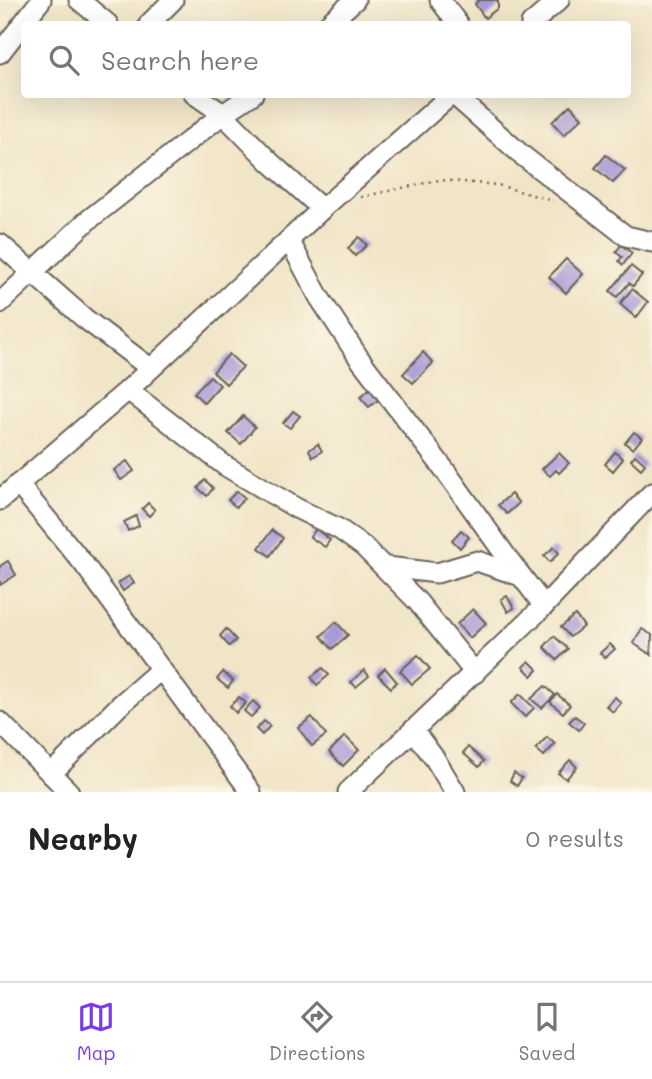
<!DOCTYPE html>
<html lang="en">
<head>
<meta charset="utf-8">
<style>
  :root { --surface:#fff; --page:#f2f2f2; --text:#222; --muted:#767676; --line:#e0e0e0; --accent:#7c3aed }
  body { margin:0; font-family:Mali,sans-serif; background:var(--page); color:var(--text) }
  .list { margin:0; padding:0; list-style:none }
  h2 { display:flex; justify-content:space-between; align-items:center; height:91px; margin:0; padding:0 28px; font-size:30px }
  h2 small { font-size:23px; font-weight:400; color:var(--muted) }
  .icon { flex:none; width:38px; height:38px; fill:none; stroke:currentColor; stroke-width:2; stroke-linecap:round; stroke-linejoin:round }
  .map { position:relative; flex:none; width:652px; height:792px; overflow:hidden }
  .search { position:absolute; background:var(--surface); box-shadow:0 7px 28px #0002; left:21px; right:21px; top:21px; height:77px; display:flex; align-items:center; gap:18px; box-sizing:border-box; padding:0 24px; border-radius:7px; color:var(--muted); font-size:26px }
  .sheet { height:189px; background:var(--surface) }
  nav { display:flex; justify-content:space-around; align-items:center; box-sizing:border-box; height:98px; border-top:2px solid var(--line); background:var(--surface); font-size:19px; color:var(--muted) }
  nav a { display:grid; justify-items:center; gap:4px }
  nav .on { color:var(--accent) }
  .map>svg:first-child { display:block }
  .building { fill:#a89ad8 }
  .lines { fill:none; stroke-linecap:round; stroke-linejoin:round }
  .minor-casing { stroke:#676258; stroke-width:23 }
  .path { stroke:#676258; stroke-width:2.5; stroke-dasharray:2 5; stroke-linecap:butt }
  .minor { stroke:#fff; stroke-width:19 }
</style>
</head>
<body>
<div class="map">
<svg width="652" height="792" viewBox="0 0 652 792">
  <rect width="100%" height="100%" fill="#fcf5e5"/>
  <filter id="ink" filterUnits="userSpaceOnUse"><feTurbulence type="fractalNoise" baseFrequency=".0143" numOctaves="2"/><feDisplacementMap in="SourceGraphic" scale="14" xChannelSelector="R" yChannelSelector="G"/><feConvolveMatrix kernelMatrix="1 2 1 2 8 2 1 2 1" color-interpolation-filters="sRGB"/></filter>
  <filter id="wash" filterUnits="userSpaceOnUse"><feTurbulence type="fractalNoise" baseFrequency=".00686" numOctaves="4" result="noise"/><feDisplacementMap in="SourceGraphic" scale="28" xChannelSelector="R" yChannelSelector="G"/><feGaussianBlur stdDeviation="1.57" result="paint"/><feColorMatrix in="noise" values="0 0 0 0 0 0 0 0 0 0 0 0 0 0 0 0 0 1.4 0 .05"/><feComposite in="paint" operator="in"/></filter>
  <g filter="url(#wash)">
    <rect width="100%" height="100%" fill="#f1e5c7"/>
    <g id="blocks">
      <g class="building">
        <path d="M479 0H496L498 1V8L485 18 475 4Z"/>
        <path d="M570 105 582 118 564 135 552 122Z"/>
        <path d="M606 155 625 170 613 183 595 168Z"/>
        <path d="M359 237 367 245 355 256 348 248Z"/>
        <path d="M621 245 632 253 623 265 619 261 622 257 616 252Z"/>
        <path d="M566 259 583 274 566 293 549 277Z"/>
        <path d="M631 266 642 275 633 286 629 283 617 297 610 291Z"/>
        <path d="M632 289 648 302 636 318 620 304Z"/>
        <path d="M423 352 433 363 413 383 403 374Z"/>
        <path d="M229 354 243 367 226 384 213 372Z"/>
        <path d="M210 376 220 385 204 403 194 393Z"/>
        <path d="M373 386 382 397 369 407 360 397Z"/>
        <path d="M293 411 300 416 290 428 283 423Z"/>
        <path d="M243 416 255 427 241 444 228 433Z"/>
        <path d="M634 432 642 438 633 449 625 443Z"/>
        <path d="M318 444 322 451 313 457 309 450Z"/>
        <path d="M615 452 623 459 613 471 605 464Z"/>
        <path d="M559 453 569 463 559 473 556 470 550 476 542 469Z"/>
        <path d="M635 455 645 464 641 469 631 460Z"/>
        <path d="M127 461 134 471 121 480 114 470Z"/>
        <path d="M205 480 213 488 207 496 198 488Z"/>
        <path d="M237 491 245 498 236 507 228 500Z"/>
        <path d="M511 494 519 503 507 514 498 505Z"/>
        <path d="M148 503 155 510 149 516 142 509Z"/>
        <path d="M136 516 139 526 128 531 124 522Z"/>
        <path d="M316 529 330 540 325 547 310 537Z"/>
        <path d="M272 530 283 538 270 556 259 548Z"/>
        <path d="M461 530 469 537 460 548 452 540Z"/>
        <path d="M554 547 559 553 550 562 544 556Z"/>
        <path d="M8 561 16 575 0 585V566Z"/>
        <path d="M129 576 134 583 123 591 118 583Z"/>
        <path d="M507 596 514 608 508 612 501 599Z"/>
        <path d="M473 609 486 623 470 638 457 624Z"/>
        <path d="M575 615 584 626 570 637 561 627Z"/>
        <path d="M336 622 348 635 332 649 321 636Z"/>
        <path d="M226 629 236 640 229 646 220 636Z"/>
        <path d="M642 629 652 635 651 655 633 643Z"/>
        <path d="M554 636 568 649 557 660 544 647Z"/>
        <path d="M610 644 615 649 605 658 600 653Z"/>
        <path d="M418 655 430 669 412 684 400 671Z"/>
        <path d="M529 661 538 670 532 676 523 667Z"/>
        <path d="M323 668 329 675 317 685 311 677Z"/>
        <path d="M385 668 397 682 391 688 378 675Z"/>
        <path d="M364 670 369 676 356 687 351 682Z"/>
        <path d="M223 672 233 681 228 688 217 679Z"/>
        <path d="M545 686 555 695 542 708 531 699Z"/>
        <path d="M520 694 534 708 525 717 511 703Z"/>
        <path d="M557 694 570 705 563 713 550 702Z"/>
        <path d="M239 697 246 703 236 713 230 706Z"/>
        <path d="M615 697 621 703 613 712 606 706Z"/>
        <path d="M253 701 260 708 251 717 244 711Z"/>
        <path d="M575 716 584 723 579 730 569 722Z"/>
        <path d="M312 717 326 735 312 746 298 728Z"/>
        <path d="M264 721 270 726 262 735 256 729Z"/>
        <path d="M345 736 359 750 343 766 329 752Z"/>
        <path d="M547 737 555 744 544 756 536 749Z"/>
        <path d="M468 747 484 761 479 767 463 753Z"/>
        <path d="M570 760 577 767 566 779 558 773Z"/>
        <path d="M514 773 522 778 517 786 510 781Z"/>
      </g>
    </g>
  </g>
  <g filter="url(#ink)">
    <use href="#blocks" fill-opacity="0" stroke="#676258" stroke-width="2"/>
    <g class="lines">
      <g class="minor-casing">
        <g id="minor">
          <path d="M79 0 108 24"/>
          <path d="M440 0 458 24"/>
          <path d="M149 24 173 0"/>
          <path d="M328 24 355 0"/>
          <path d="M531 24 559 0"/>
          <path d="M0 53 41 0"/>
          <path d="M194 94 223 114 270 162 322 209"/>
          <path d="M453 94 523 156 626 236 652 242"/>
          <path d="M290 242 319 297 359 358 444 469 506 556 544 606"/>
          <path d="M0 244 84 318 150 368"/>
          <path d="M0 303 87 221 223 114 253 94"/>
          <path d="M128 390 224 465 296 508 339 529 364 547 417 601 475 673"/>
          <path d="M18 484 83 563 251 792"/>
          <path d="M0 500 128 390 322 209 452 94"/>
          <path d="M387 567 437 573 477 561 521 576"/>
          <path d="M0 722 69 792"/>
          <path d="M413 730 435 759 455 792"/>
          <path d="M51 774 119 706 160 670"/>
          <path d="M348 792 544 606 652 493"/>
        </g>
      </g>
      <path class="path" d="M361 197 439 180 498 185 553 201"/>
      <use href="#minor" class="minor"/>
    </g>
  </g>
</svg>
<div class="search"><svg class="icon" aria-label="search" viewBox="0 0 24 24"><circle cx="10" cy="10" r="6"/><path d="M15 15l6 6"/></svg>Search here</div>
</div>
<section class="sheet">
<h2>Nearby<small>0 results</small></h2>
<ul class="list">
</ul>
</section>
<nav>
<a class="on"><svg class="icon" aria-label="map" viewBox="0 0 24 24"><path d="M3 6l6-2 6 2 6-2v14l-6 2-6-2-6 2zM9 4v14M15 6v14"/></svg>Map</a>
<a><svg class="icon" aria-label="directions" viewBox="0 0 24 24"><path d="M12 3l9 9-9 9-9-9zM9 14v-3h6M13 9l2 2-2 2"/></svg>Directions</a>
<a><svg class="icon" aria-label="saved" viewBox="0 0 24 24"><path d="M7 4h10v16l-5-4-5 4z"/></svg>Saved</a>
</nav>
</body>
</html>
